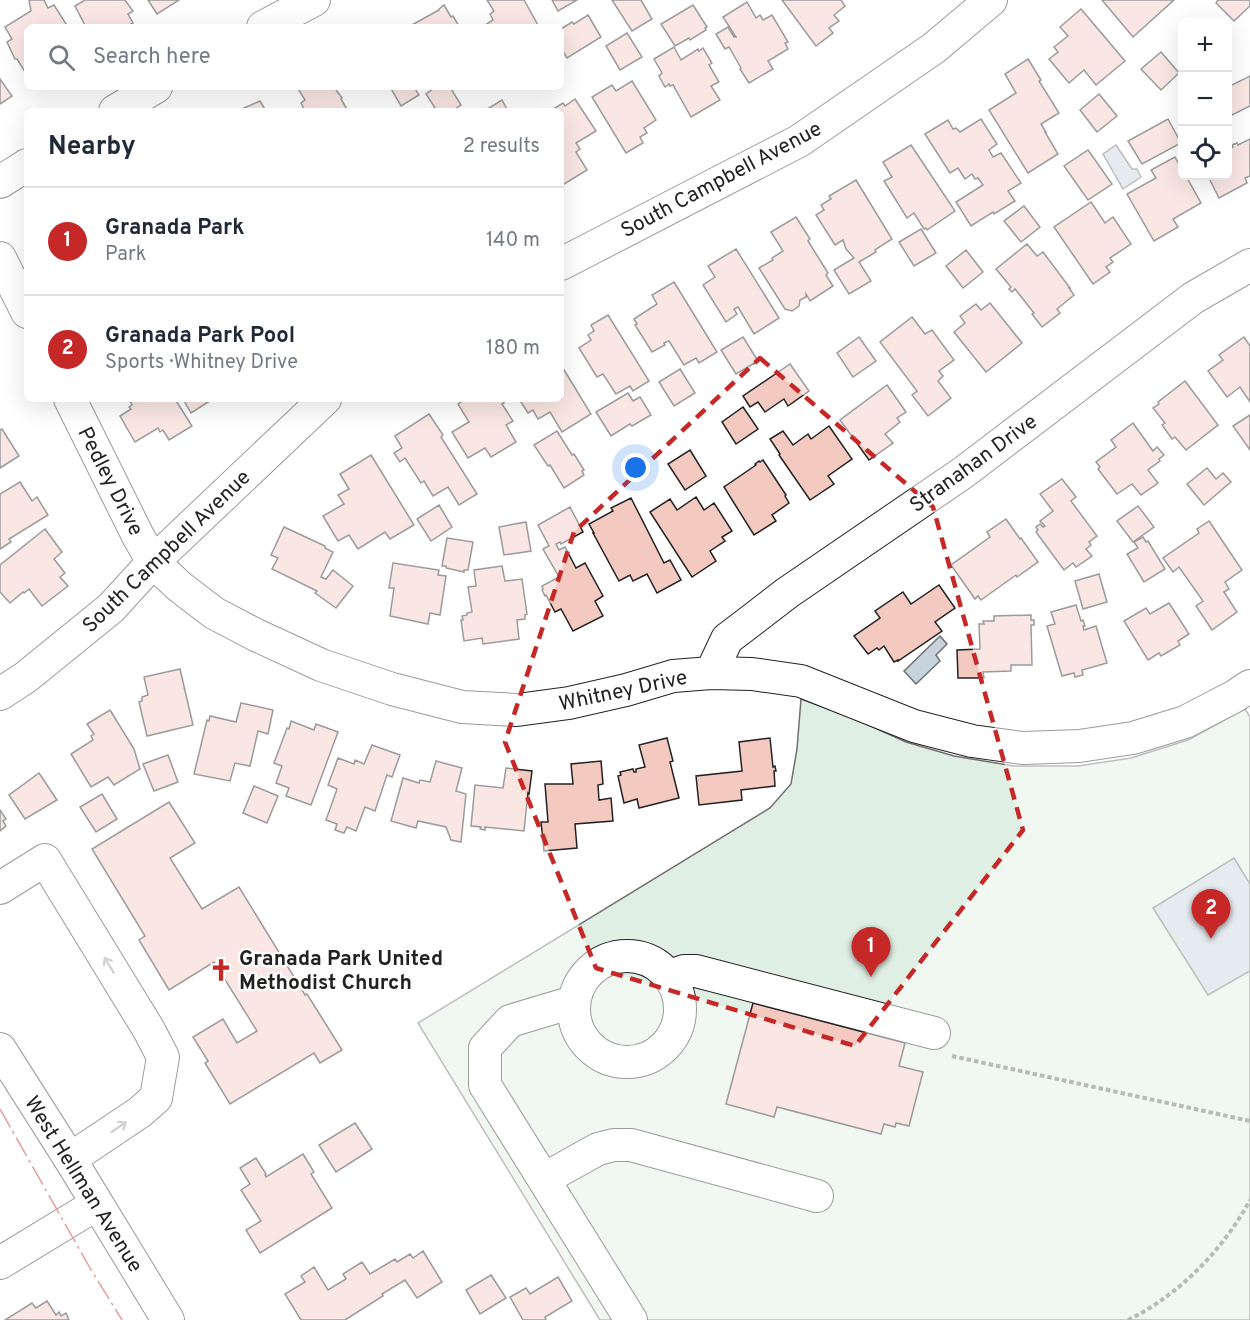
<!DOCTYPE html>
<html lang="en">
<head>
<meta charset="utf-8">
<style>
  :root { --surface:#fff; --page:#f6f6f7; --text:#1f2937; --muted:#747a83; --line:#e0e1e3; --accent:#c62828 }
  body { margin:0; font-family:Overpass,sans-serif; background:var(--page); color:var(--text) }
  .controls { position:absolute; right:18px; top:18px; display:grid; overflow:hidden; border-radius:9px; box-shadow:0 6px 24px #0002 }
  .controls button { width:54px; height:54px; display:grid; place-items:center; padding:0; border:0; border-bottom:2px solid var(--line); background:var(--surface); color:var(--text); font:30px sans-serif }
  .you { position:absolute; left:636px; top:468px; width:21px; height:21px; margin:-15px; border:4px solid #fff; border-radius:50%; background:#1a73e8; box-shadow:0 0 0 9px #1a73e833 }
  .badge { display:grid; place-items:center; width:39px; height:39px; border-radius:50%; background:var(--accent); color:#fff; font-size:20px; font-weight:700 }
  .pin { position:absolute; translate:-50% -50px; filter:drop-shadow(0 2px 3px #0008) }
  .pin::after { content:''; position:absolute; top:32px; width:21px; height:18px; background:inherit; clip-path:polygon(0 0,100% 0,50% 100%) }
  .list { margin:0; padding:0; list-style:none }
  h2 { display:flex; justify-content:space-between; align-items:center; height:78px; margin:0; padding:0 24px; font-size:26px }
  h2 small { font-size:20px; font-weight:400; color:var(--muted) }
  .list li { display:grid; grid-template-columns:39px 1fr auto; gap:18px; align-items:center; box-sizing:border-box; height:108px; padding:0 24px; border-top:2px solid var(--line) }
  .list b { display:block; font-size:22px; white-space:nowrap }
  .list p { margin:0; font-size:20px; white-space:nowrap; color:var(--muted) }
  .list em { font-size:20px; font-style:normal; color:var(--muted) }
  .icon { flex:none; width:33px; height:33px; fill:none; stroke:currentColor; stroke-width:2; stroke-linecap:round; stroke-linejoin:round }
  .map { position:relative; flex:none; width:1250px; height:1320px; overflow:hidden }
  .search { position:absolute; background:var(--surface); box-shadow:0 6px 24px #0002; left:24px; top:24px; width:540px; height:66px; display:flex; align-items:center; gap:15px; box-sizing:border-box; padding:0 21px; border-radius:9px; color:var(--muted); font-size:22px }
  .panel { position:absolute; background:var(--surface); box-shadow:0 6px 24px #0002; left:24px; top:108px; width:540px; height:294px; border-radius:9px }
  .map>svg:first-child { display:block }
  .green { fill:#e0efe3; stroke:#6f6f6f; stroke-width:1.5 }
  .water { fill:#c7d3dd; stroke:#6f6f6f; stroke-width:1.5 }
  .building { fill:#f3c9c0; stroke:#222; stroke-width:1.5 }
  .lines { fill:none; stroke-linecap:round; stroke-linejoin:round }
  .minor-casing { stroke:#222; stroke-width:34 }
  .path { stroke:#646464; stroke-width:4; stroke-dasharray:4.5 3; stroke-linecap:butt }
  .minor { stroke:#fff; stroke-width:32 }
  .power { stroke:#c62828; stroke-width:1.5; stroke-dasharray:21 4.5 3 4.5; stroke-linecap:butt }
  .oneway { stroke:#9c9c9c }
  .marked { fill:none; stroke:#c62828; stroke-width:4.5; stroke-dasharray:12 8; stroke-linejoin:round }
  .labels { text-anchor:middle; stroke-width:4.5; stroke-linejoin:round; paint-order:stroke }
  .street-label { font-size:21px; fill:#222; stroke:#fff }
  .poi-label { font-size:21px; font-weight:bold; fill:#222; stroke:#fff; text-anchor:start }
</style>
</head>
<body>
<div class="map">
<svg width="1250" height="1320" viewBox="0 0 1250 1320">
  <rect width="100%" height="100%" fill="#fff"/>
  <path class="green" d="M801 699 853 718 906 742 954 756 1014 766H1078L1131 758 1188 740 1245 709 1250 717V1320H600L418 1023 770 808 791 784 797 749Z"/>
  <g class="water">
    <path d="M1116 145 1132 169H1137L1141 177 1123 189 1103 154Z"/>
    <path d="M940 636 947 644 936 655 940 661 916 684 904 671Z"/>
    <path d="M1234 858 1250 884V971L1208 995 1153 908Z"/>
  </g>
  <g class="building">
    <path d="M31 0H44L48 8 54 5 68 27H27V75L17 59H15L7 42 12 39 5 27 31 11 29 1Z"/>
    <path d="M85 0H125L133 11 128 14 133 23 126 27H86L75 6Z"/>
    <path d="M148 0H179L157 14Z"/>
    <path d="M487 0H524L539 27H482L493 20 490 14 494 11Z"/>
    <path d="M552 0H577L558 11Z"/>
    <path d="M612 0H641L652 19 632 31Z"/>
    <path d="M782 0H841L845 6 834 15 839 21 829 28 833 33 816 46Z"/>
    <path d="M1102 0H1174L1133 37Z"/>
    <path d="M1218 0H1250V6L1234 21 1216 3Z"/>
    <path d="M747 2 756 18 760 15 763 20 772 15 788 42 785 43 788 49 768 61 773 69 749 83 740 69 741 68 729 47 725 49 716 34 728 27 734 37H736L723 17Z"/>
    <path d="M444 5 451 17 453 16 459 26 411 27 410 26 439 10V9Z"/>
    <path d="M693 5 707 27 705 28 706 30 690 40 689 38 675 46 661 24Z"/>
    <path d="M1081 9 1125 61 1096 85 1084 70 1069 83 1049 59 1058 52 1054 47 1068 36 1060 27Z"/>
    <path d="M588 15 601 37 567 58 561 48V29L572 22 574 24Z"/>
    <path d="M627 33 642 57 620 70 606 46Z"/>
    <path d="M674 47 681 60 698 49 699 51 703 48 712 63 709 65 719 82 711 86 720 100 691 117 673 85 670 86 669 84 665 87 659 76 662 73 654 59Z"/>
    <path d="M1161 52 1179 73 1161 90 1141 69Z"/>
    <path d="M1028 59 1041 80 1039 81 1059 113 1041 124 1046 132H1045L1058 154 1028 173 989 110 1016 93 1005 74Z"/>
    <path d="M1250 76V106L1228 117V87Z"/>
    <path d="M0 79 12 96 0 104Z"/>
    <path d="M632 81 656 120 644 128 647 133 640 137 643 143 626 153 592 97 612 85 616 91Z"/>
    <path d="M297 87H334L342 98 341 99 348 111H305L301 103 305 100Z"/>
    <path d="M390 87H414L419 95 401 106Z"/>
    <path d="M436 87H450L461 105 452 111H437L426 94Z"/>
    <path d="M1099 94 1117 116 1097 132 1080 110Z"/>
    <path d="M575 99 596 131 576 143 580 149 576 152 587 170 561 186V111H550L563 103 565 106Z"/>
    <path d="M502 100 508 111H484Z"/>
    <path d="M260 101 266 111H244L246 110 244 108Z"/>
    <path d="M981 119 997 144 989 150 993 157 1001 153 1021 183 1008 191 1015 201 994 214 993 212 971 226 956 202 983 185 978 178 975 179 972 174 965 179 958 168 950 173 925 134 948 120 953 129 956 128 960 132Z"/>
    <path d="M1168 119 1181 143 1142 164 1128 141Z"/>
    <path d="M1250 139V176L1245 178 1247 183 1219 198 1208 176H1228V145L1230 149 1233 147 1232 145 1237 143 1238 145Z"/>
    <path d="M911 145 955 211 927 230 926 228 924 229 914 213 907 218 884 181 892 177 883 162Z"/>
    <path d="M1088 150 1112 184 1088 200 1064 166Z"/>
    <path d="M1175 157 1182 170V176H1186L1201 203 1173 219 1178 227 1154 241 1127 194 1156 178 1151 170Z"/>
    <path d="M856 180 892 239 876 249 875 250 876 252 859 262 871 281 849 294 834 270 854 258 846 249 843 240 835 245 816 215 824 210 821 205 831 199 829 196Z"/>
    <path d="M1091 202 1105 223 1113 217 1131 244 1110 258 1113 262 1106 267 1110 272 1093 284 1054 227Z"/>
    <path d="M1024 206 1040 227 1021 242 1004 221Z"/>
    <path d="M796 217 810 239 808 241 828 273 826 275 833 286 810 301 806 294V297L800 300 799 306 792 311 785 309 759 268 773 260 772 258 783 251 771 232Z"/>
    <path d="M921 229 936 253 914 266 899 242Z"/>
    <path d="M1027 244 1037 256 1043 252 1070 288H1069L1074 295 1057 309 1060 313 1042 327 1032 314 1034 313 1015 289 1012 292 1009 289 1011 287 996 269Z"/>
    <path d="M736 249 779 318 754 334 738 307 734 309 737 314 726 322 703 285 715 277 708 266Z"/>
    <path d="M966 250 983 272 963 288 946 266Z"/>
    <path d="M674 282 717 352 699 363 696 358 684 365 669 341 664 343 665 345 652 352 635 325 637 324 634 319 657 304 652 295Z"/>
    <path d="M990 303 1022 343 986 372 954 332 965 323 960 316 976 304 981 310Z"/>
    <path d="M608 315 649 381 633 391 630 386 616 394 603 374 597 377 579 348 591 340 588 335 594 331 591 325Z"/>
    <path d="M912 317 925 334 932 330 954 360 939 371 943 376 938 381 951 398 928 416 912 395 917 391 880 342Z"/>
    <path d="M743 337 758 361 736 374 721 350Z"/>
    <path d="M859 337 876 361 853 377 837 353Z"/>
    <path d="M1244 337 1250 346V402L1240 387 1227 397 1208 371 1223 360 1219 355Z"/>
    <path d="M790 364 809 391 788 406 784 399 765 412 758 402 750 407 743 396Z"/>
    <path d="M561 365 591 414 562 432 550 412 538 419 533 410 528 413 519 399H561Z"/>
    <path d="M680 369 695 393 674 406 659 382Z"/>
    <path d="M1185 381 1218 425 1186 450 1175 437 1172 439 1162 425 1165 423 1153 408 1159 404 1158 402Z"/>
    <path d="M887 385 906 412 897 418 900 422 885 434 893 443 869 460 840 420Z"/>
    <path d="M628 393 633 401 640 397 651 415 632 426 630 424 611 436 596 412Z"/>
    <path d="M129 399H175L192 426 169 440 163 430 160 432 158 428 135 442 120 416 131 409 129 407 132 405Z"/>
    <path d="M183 399H213L191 413Z"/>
    <path d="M463 399H502L504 403 502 404 513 421 506 425 516 442 491 457 485 448 468 458 452 432 469 422 458 404 464 400Z"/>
    <path d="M743 407 758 429 736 444 722 422Z"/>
    <path d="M429 414 443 435 441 437 477 494 459 505 448 487 433 496 424 481 421 483 405 458 400 462 394 453 402 448 395 436Z"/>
    <path d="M1250 415V450L1233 426Z"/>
    <path d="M1133 423 1153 451 1157 447 1164 455 1159 459 1160 461 1148 470 1158 483 1141 495 1132 484 1117 494 1098 469 1100 467 1096 462 1116 447 1111 440Z"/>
    <path d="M829 426 852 459 828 476 834 484 810 500 779 455 780 454 770 439 783 431 793 445 808 434 811 439Z"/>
    <path d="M2 429 19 456 0 468V430Z"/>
    <path d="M557 431 572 455 574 454 584 470 582 471 584 475 564 488 550 465 548 466 534 445Z"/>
    <path d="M690 450 706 476 685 490 668 464Z"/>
    <path d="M371 455 414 525 390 539 385 532 358 549 349 535 338 541 323 516 344 504 338 495 349 489 340 474Z"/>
    <path d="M763 460 786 495 785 496 789 503 772 515 776 521 754 535 724 487 756 465 755 464 759 461 760 462Z"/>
    <path d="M1207 468 1216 479 1223 473 1231 482 1204 505 1187 484Z"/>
    <path d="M1062 479 1076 497 1071 501 1097 536 1089 542 1091 545 1086 549 1092 556 1076 567 1073 563 1064 570 1036 532 1038 530 1036 527 1040 524 1043 527 1045 526 1040 521 1053 511 1040 494Z"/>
    <path d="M20 482 32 501 37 497 48 515 9 539 11 542 0 549V494Z"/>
    <path d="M696 497 704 510 714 503 732 531 722 537 725 541 710 551 716 561 692 577 650 512 670 499 677 510Z"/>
    <path d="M631 498 664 563 670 560 681 580 657 593 647 574 633 581 630 575 619 581 593 533H594L589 524 613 511 611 508Z"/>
    <path d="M439 505 452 527 431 541 417 519Z"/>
    <path d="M1138 506 1154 527 1133 542 1117 521Z"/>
    <path d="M570 507 583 532 561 544 560 542 556 544 559 550 565 547 576 568 585 563 603 596 595 601 603 616 573 631 561 609 555 612 546 595 545 596 542 590 543 589 542 586 559 577 543 549 549 546 538 525Z"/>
    <path d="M1006 519 1020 539 1021 538 1038 562 1017 577 1016 575 981 600 978 596 975 599 951 565 990 537 987 532Z"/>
    <path d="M1209 521 1242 570 1225 582 1229 589 1224 592 1237 612 1212 630 1196 606 1203 601 1179 567 1173 572 1163 558 1199 533 1197 529Z"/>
    <path d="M526 522 531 551 504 555 499 527Z"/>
    <path d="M284 527 325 546V548L333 552 321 577 326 579 333 570 353 586 336 608 315 593 317 591 272 569 278 558 271 555Z"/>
    <path d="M45 529 62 552 54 559 65 573 60 577 68 586 42 606 29 589 24 593 23 592 10 603 0 592V565Z"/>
    <path d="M1143 537 1146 542 1148 541 1165 569 1144 582 1127 554 1138 548 1134 542Z"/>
    <path d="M447 538 473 542 468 570H464V572L446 568V566H442Z"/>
    <path d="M393 563 439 570 438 575 446 576 440 615 430 613 428 624 390 616 394 588H389Z"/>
    <path d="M502 566 505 581 522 579 527 614 525 615V619L517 620 519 639 483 644 482 638 464 641 461 620H463L462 616 467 615V613L472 612 468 587 476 586 474 570Z"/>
    <path d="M1099 574 1107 602 1083 609 1075 581Z"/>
    <path d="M939 585 955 608 935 622 942 631 898 661V660L894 662 884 646 879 650 877 648 868 654 854 636 880 618 875 611 903 592 911 604Z"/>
    <path d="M1169 603 1189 634 1178 641 1180 645 1161 656 1159 653 1148 660 1124 621 1146 608 1150 614Z"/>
    <path d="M1076 605 1081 621 1083 620 1085 626H1083L1084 630 1096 626 1107 663 1082 670 1083 675 1075 677 1074 673 1062 676 1047 626 1055 624 1051 612Z"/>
    <path d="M1031 615V620H1034V625H1031L1032 665H1011V671L983 672 984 678H958L957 650 980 649 979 624H984L983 621H994V616Z"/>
    <path d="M180 669 193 725 147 736 139 702 142 701V697L148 695 144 677Z"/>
    <path d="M241 703 273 710 268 734 258 731 250 766 235 763 230 781 194 774 207 720 209 721 210 716 236 722Z"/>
    <path d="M110 710 134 749 140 769 114 785 108 777 91 787 71 754 93 740 91 736 94 734 87 724Z"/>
    <path d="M291 721 314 730 316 724 338 732 311 805 286 796 289 788 276 783 282 766 274 763 287 728 289 729Z"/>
    <path d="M667 738 673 761 670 762 679 798 639 808 637 799 624 803 618 776 621 775 620 772 633 769 634 772H636V769L645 767 639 745Z"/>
    <path d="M770 738 773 767 775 766 776 771H774L775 786 741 790 742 800 699 805 696 776 742 771 739 742Z"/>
    <path d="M372 745 400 755 392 777 387 775 375 811 365 807 356 831 347 827 344 833 335 830 337 824 326 820 337 789 328 785 338 758 354 764 355 760 364 764Z"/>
    <path d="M168 755 178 782 154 791 143 764Z"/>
    <path d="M436 761 462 768 456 791 466 794 461 842 451 840 446 827 418 821 416 828 391 821 403 778 419 783 420 780 430 782Z"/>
    <path d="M601 761 603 784 598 785 599 800 611 798 613 821 575 824 577 848 544 851 541 822H548L545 784H573L571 764Z"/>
    <path d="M506 768 532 771 529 794 528 793 524 831 485 827V830L480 829 481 827 471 826 475 785 503 788Z"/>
    <path d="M39 773 57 800 25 819 9 795Z"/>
    <path d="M254 786 278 796 267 823 243 813Z"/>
    <path d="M102 794 117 819 96 832 80 807Z"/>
    <path d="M169 802 195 843 170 858 202 909 239 887 305 995 307 994 342 1050 320 1063 314 1053 230 1104 205 1063 208 1061 193 1037 223 1019 237 1043 257 1031 214 962 169 990 139 940 145 936 92 849Z"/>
    <path d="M0 810 6 819 3 821 6 826 0 831Z"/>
    <path d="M753 1003 905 1043 899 1066 923 1072 909 1126 896 1123 895 1127 884 1124 881 1134 777 1107 774 1117 726 1104Z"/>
    <path d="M355 1123 372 1149 336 1172 319 1145Z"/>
    <path d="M303 1154 314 1172 311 1174 332 1208 260 1253 246 1230 261 1221 241 1190 250 1184 240 1168 256 1158 266 1174 265 1175 266 1177Z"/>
    <path d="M423 1251 442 1282 417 1298 405 1280 382 1294 383 1296 345 1320H301L285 1294 305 1282 301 1276 314 1267 328 1290 346 1279 343 1274 362 1262 370 1274 395 1259 397 1262 410 1254 413 1258Z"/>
    <path d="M491 1275 506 1298 480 1314 466 1290Z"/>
    <path d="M558 1277 572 1301 545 1317 546 1320H523L510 1297 526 1288 530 1294Z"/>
    <path d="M47 1301 56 1315 59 1312 61 1316 66 1313 69 1320H5L32 1303 36 1308Z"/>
  </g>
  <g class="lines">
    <g class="minor-casing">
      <g id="minor">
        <path d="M263 27 314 0"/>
        <path d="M115 111 156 87"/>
        <path d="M0 182 27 165"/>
        <path d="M0 258 27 312"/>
        <path d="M561 264 799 141 934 48 991 0"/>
        <path d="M70 399 138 536 153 562 180 587 214 613 256 635 321 665 392 689 462 707 517 710 569 703 626 690 673 676 711 673 752 674 801 681 914 726 972 741 1023 748 1079 746 1133 738 1185 722 1235 696 1250 686"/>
        <path d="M711 673 727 639 752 620 787 593 964 472 1193 298 1250 265"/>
        <path d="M0 694 26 677 111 608 153 562 325 399"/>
        <path d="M0 888 45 860 149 1030 163 1057 156 1098 140 1112 70 1159"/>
        <circle cx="627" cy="1009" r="53"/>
        <path d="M670 976 684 971H696L934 1033"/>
        <path d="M573 1002 510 1021 485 1048V1085L631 1320"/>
        <path d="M0 1049 70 1159 168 1320"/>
        <path d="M544 1179 598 1149 614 1145H631L817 1196"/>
        <path d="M0 1263 97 1204"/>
      </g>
    </g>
    <g class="path">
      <path d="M952 1056 1250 1121"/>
      <path d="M1128 1320C1179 1295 1223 1250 1250 1200"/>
    </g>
    <use href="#minor" class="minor"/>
    <path class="power" d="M0 1109 90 1268 122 1320"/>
  </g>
  <defs><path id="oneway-shaft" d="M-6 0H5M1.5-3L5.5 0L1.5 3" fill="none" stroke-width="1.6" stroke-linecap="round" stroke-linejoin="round" transform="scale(1.5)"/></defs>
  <g class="oneway">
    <use href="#oneway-shaft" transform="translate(109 965) rotate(-121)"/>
    <use href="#oneway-shaft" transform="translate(119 1127) rotate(-34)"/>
  </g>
  <path d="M0 0H1250V1320H0ZM760 358 933 507 1023 830 855 1046 596 968 505 742 574 532Z" fill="#fff" fill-opacity=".55" fill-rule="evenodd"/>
  <path class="marked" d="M760 358 933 507 1023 830 855 1046 596 968 505 742 574 532Z"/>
  <defs>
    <g id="church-bare" transform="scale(1.8)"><path d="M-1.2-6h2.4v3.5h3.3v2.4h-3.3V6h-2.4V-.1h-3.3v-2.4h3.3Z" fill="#c62828" stroke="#fff" stroke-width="2.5" paint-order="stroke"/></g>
  </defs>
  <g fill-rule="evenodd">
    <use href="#church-bare" x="221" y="970"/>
  </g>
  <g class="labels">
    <g class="street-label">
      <text transform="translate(721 179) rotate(-28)" y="7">South Campbell Avenue</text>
      <text transform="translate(973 463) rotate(-36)" y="7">Stranahan Drive</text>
      <text transform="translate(111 481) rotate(63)" y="7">Pedley Drive</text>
      <text transform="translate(166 551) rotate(-44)" y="7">South Campbell Avenue</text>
      <text transform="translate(623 690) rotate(-12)" y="7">Whitney Drive</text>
      <text transform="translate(84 1184) rotate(58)" y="7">West Hellman Avenue</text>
    </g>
    <g class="poi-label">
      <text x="239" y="965">Granada Park United<tspan x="239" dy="24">Methodist Church</tspan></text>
    </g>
  </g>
</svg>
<div class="controls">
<button>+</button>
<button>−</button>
<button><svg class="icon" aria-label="locate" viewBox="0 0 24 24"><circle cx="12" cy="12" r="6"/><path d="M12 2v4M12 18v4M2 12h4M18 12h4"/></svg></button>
</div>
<div class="you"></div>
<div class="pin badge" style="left:871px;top:977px">1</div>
<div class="pin badge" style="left:1211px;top:939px">2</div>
<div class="search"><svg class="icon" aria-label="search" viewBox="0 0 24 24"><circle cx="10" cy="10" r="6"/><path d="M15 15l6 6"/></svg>Search here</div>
<section class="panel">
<h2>Nearby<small>2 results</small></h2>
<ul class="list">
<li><span class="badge">1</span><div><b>Granada Park</b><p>Park</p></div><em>140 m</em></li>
<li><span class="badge">2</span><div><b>Granada Park Pool</b><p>Sports · Whitney Drive</p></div><em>180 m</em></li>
</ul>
</section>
</div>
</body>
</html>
